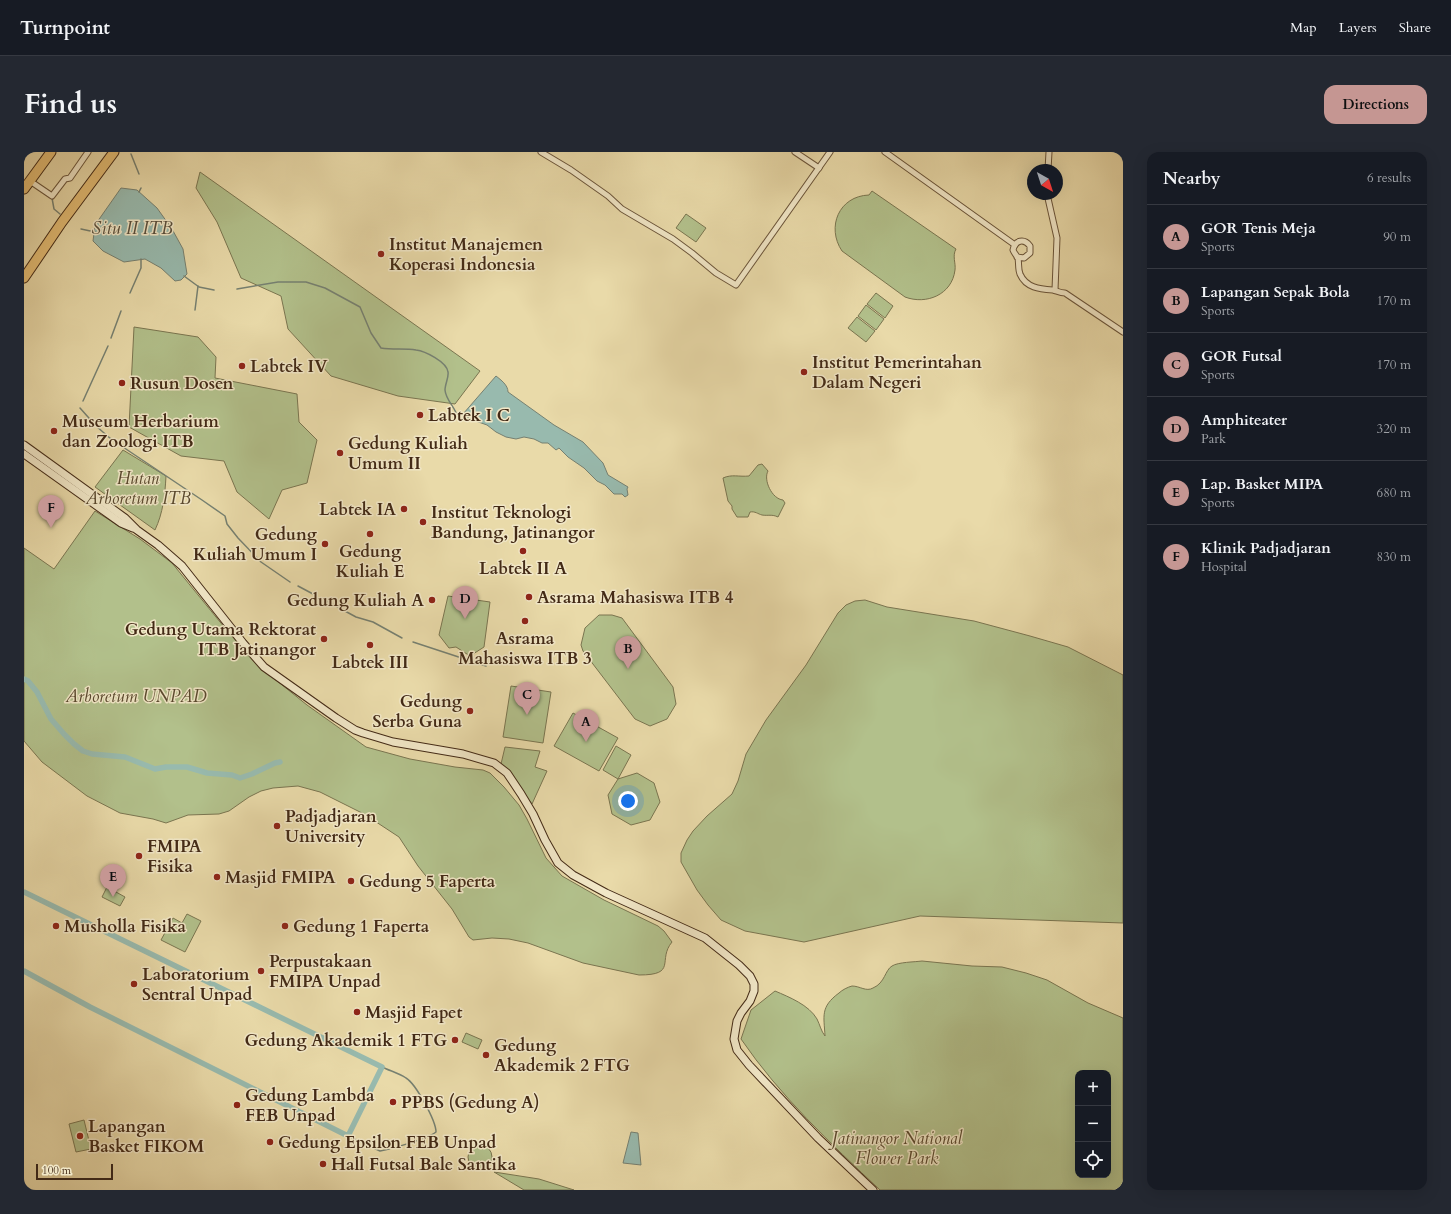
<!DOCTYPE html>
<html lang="en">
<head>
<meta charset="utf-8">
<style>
  :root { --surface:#171b24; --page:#242831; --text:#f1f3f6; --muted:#9ea1a6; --line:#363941; --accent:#c59692 }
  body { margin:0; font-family:Cardo,serif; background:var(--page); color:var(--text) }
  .controls { position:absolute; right:12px; bottom:12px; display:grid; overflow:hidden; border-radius:8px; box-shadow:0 4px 16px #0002 }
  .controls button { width:36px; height:36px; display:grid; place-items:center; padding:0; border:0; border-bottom:1px solid var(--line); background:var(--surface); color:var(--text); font:20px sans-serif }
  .compass { position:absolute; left:1003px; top:12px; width:36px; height:36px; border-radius:50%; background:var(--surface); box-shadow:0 4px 16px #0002; rotate:141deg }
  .scale { position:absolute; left:12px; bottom:10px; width:77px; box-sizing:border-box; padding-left:4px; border:2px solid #432a16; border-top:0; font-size:11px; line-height:14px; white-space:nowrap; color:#432a16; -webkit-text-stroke:3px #f1e7c7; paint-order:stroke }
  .you { position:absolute; left:604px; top:649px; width:14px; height:14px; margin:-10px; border:3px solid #fff; border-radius:50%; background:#1a73e8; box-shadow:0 0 0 6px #1a73e833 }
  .badge { display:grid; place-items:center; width:26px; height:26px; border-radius:50%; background:var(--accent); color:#111; font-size:13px; font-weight:700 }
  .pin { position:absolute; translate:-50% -33px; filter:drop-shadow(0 1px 2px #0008) }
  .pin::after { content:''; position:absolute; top:21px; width:14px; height:12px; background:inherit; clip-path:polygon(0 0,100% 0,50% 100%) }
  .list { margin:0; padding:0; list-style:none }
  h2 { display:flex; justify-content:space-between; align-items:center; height:52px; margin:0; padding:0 16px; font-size:17px }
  h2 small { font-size:13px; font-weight:400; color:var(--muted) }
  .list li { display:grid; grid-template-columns:26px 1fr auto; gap:12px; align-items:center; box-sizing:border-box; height:64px; padding:0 16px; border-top:1px solid var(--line) }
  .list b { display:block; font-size:15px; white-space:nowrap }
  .list p { margin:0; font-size:13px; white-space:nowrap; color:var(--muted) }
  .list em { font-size:13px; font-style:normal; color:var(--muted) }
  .icon { flex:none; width:22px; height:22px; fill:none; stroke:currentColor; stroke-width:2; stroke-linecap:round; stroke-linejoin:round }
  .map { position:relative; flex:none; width:1099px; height:1038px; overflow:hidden; border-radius:12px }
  header { display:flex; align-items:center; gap:24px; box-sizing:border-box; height:56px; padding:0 20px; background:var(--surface); border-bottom:1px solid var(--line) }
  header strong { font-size:19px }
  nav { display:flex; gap:22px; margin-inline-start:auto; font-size:14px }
  .intro { display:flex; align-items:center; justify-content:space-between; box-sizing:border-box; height:96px; padding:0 24px }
  h1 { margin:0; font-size:28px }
  .button { padding:10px 18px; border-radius:12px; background:var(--accent); color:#111; font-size:14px; font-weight:700 }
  main { display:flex; gap:24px; padding:0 24px }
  aside { flex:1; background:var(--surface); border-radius:12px; box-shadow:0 4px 16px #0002 }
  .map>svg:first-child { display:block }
  .green { fill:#b2c08b; stroke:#7a7550; fill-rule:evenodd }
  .water { fill:#98baae; stroke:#768071 }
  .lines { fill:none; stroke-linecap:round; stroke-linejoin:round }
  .stream { stroke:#768071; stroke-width:1.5 }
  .canal { stroke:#98baae; stroke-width:5.5 }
  .street-casing { stroke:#6c563b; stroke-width:7 }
  .secondary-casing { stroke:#432a16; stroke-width:9 }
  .highway-casing { stroke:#432a16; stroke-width:11 }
  .street { stroke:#f1e7c7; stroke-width:5 }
  .secondary { stroke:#f1e7c7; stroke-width:7 }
  .highway { stroke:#e4bd74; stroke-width:9 }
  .poi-dot { fill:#8f2418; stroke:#f1e7c7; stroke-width:1.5 }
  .labels { text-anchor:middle; stroke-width:3; stroke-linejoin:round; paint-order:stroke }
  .poi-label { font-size:17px; font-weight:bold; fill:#432a16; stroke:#f1e7c7; text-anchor:start }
  .park-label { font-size:17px; font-style:italic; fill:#59482d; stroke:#f1e7c7 }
  .water-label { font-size:18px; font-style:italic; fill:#584e3c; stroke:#f1e7c7 }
</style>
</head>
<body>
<header>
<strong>Turnpoint</strong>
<nav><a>Map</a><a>Layers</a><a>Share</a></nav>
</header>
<div class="intro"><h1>Find us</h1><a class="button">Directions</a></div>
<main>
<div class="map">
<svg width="1099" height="1038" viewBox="0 0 1099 1038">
  <rect width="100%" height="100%" fill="#e9daa9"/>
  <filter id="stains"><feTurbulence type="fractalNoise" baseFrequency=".005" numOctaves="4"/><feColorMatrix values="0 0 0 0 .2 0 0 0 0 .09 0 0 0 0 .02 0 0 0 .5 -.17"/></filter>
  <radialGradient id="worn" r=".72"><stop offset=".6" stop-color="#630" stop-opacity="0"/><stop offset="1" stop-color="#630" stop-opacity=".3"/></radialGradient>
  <g class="green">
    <path d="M176 20 456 219 431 252 374 244 307 224 264 177 257 144 217 126 193 70 172 36Z"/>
    <path d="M848 39 932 97C928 104 932 111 931 118 928 143 902 153 881 145L818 99C802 75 815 44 845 43Z"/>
    <path d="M662 62 682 76 672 90 652 76Z"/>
    <path d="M852 141 869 154 861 166 843 152Z"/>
    <path d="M842 153 860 167 852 178 834 164Z"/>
    <path d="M833 165 851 179 842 190 824 176Z"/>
    <path d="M110 175 174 185 192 205 191 226 273 242 275 270 293 288 283 331 258 338 245 367 213 340 200 309 157 304 105 275Z"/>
    <path d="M99 298 142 324C141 343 139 361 131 378L71 335Z"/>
    <path d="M738 312 744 319C739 328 748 347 759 348L761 351 754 365C748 362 744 364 738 363 734 362 731 359 726 360L724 365H713L708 357V354L704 349 699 326C708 322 715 325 725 324L734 313Z"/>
    <path d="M71 359 116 387 148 411 205 481 237 516 283 553 342 595 386 607 431 615 459 618 466 621 480 635 495 653 503 667 522 706 538 724 580 748 634 774 640 779 648 790C633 808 654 823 615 823L559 811 504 791 485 787 468 786 449 788 445 785 428 757 394 714 375 685 340 662 296 640 274 634 249 636 237 639 225 645 205 659 195 662 164 663 142 671 129 667 96 661 63 644 18 610 0 589V396L30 417Z"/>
    <path d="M424 444 466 450 460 495 446 504 432 495 425 496 415 483Z"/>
    <path d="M841 448 863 455 950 469 1006 484 1044 495 1099 523V771L896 764 780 790 721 779 697 768 684 753 673 738 657 710V701L663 688 669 679 683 664 708 642 714 629 722 602 742 568 782 513 814 461 822 453 831 449Z"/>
    <path d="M575 463H588L598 466 649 535 652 552 643 567 626 574 611 567 559 499 557 493 561 476Z"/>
    <path d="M487 534 527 540 519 591 479 585Z"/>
    <path d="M549 561 594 586 575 619 530 594Z"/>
    <path d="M592 594 607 603 594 627 613 621 630 631 636 650 626 668 607 673 588 662 584 643 594 627 579 618Z"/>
    <path d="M481 595 516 599 511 615 523 619 508 652 477 612Z"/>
    <path d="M83 735 101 745 96 754 78 745Z"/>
    <path d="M163 762 177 769 161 800 137 788 149 766 158 771Z"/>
    <path d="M898 809 948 814 978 815 1002 821 1023 828 1064 851 1099 866V1038H856C806 991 756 944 717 887L727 858 751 839C765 845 785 853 793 867 796 873 797 879 801 884 800 864 796 855 815 841 818 838 824 835 828 834 836 834 842 840 849 836 861 831 861 818 868 814 874 810 891 810 898 809ZM1054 921H1084V1023H1054Z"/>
    <path d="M442 881 458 888 454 897 438 890Z"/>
    <path d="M60 968 67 997 52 1000 45 972Z"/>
    <circle cx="456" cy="1005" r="12"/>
    <path d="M470 1020 515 1027 550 1038H500Z"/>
  </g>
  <g class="water">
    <path d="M97 36 113 38 133 56 148 77 159 97 163 122 157 128 151 129 137 116 121 107 100 110 79 99 69 89 71 73Z"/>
    <path d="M472 224C477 228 484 233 484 240L530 273 559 290 579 311 584 323 604 335 603 337 604 343 601 345 598 342H590L581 333 573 329 560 316 544 305 535 296 532 298 524 291H518L510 287 500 285 492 287 482 285 472 280 463 273 446 267 439 262Z"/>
    <path d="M607 980 614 981 617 1013 599 1011Z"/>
  </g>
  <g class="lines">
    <g class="stream">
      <path d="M107 2 115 22"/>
      <path d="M115 40 117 36"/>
      <path d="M28 46 30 57 36 62"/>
      <path d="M57 77 71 80"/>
      <path d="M160 124 175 135 190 138"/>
      <path d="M213 137 254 130H282L301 136 336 155 347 181 357 196C369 198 381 196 392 198 401 199 423 210 424 220 425 225 421 232 421 238 422 249 431 254 434 266"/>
      <path d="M106 141 117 116V107"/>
      <path d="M171 158 174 134"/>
      <path d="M87 186 97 159"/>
      <path d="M59 249 84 194"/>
      <path d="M56 256 72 274 87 287 178 348 201 364 203 372 214 386 237 410 266 430"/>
      <path d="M274 434 289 442"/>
      <path d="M297 446 332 465 349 470 378 486"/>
      <path d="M389 490 462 514"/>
      <path d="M324 984 356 999C367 997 403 987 412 980 412 969 392 932 382 926 375 921 366 919 358 915"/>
    </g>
    <g class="canal">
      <path d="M0 527 4 529 13 540 27 567 40 582 50 592 59 599 68 602 101 605 131 617 142 615H163L183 621 208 623 216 626 228 622 251 611 256 610"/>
      <path d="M0 740 358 915 324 984 66 855 0 819"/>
    </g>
    <g class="street-casing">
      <g id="street">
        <path d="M517 0 547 18 584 44 598 57 649 87 668 101 692 121 712 133 806 0"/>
        <path d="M771 0 795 16"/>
        <path d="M861 0 991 93"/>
        <path d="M1024 18 1025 0"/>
        <path d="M6 29 28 44 41 27 46 26 64 0"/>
        <path d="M1023 42 1033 86 1031 138"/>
        <path d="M993 105 1000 106 1006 101V94C1000 86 991 88 989 98 990 101 993 104 994 106 995 112 994 117 996 122 1002 136 1016 137 1029 138 1033 139 1036 141 1041 141L1099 180"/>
      </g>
    </g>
    <g class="secondary-casing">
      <g id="secondary">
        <path d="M0 293 101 366 113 378 134 393 158 414 219 491 240 515 312 566 331 578 339 581 369 590 439 602 470 611 483 621 497 642 509 662 521 688 534 711 549 723 582 741 681 786 715 813 726 824 730 832V839L726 849 717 861 713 869 710 887 713 898 725 913 794 986 849 1038"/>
        <path d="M0 302 97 371 109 376"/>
      </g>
    </g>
    <g class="highway-casing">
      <g id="highway">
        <path d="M0 37 27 0"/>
        <path d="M0 126 38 70 90 0"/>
      </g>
    </g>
    <use href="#street" class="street"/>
    <use href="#secondary" class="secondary"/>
    <use href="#highway" class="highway"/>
  </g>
  <g class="poi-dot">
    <circle cx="357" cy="102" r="4"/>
    <circle cx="218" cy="214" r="4"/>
    <circle cx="780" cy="220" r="4"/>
    <circle cx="98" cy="231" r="4"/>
    <circle cx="396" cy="263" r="4"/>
    <circle cx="30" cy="279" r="4"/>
    <circle cx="316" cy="301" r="4"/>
    <circle cx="380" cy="357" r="4"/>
    <circle cx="399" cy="370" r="4"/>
    <circle cx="346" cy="382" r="4"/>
    <circle cx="301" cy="392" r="4"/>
    <circle cx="499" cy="399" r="4"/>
    <circle cx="505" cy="445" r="4"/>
    <circle cx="408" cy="448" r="4"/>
    <circle cx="501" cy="469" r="4"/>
    <circle cx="300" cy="487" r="4"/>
    <circle cx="346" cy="493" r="4"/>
    <circle cx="446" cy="559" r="4"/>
    <circle cx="253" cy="674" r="4"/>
    <circle cx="115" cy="704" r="4"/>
    <circle cx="193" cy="725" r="4"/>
    <circle cx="327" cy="729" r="4"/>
    <circle cx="32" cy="774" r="4"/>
    <circle cx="261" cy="774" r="4"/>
    <circle cx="237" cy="819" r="4"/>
    <circle cx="110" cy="832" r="4"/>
    <circle cx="333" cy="860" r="4"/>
    <circle cx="431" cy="888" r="4"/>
    <circle cx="462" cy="903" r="4"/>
    <circle cx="369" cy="950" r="4"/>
    <circle cx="213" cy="953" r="4"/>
    <circle cx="56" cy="984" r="4"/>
    <circle cx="246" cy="990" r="4"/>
    <circle cx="299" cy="1012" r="4"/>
  </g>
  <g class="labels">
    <g class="poi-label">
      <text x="365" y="98">Institut Manajemen<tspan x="365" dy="20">Koperasi Indonesia</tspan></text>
      <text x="788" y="216">Institut Pemerintahan<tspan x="788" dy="20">Dalam Negeri</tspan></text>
      <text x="226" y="220">Labtek IV</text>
      <text x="106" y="237">Rusun Dosen</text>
      <text x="404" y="269">Labtek I C</text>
      <text x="38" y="275">Museum Herbarium<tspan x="38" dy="20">dan Zoologi ITB</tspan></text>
      <text x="324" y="297">Gedung Kuliah<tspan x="324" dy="20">Umum II</tspan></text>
      <text x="372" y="363" text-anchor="end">Labtek IA</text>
      <text x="407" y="366">Institut Teknologi<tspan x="407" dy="20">Bandung, Jatinangor</tspan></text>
      <text x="293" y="388" text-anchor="end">Gedung<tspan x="293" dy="20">Kuliah Umum I</tspan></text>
      <text x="346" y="405" text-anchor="middle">Gedung<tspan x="346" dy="20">Kuliah E</tspan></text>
      <text x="499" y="422" text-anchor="middle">Labtek II A</text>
      <text x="513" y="451">Asrama Mahasiswa ITB 4</text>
      <text x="400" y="454" text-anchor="end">Gedung Kuliah A</text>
      <text x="292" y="483" text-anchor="end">Gedung Utama Rektorat<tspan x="292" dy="20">ITB Jatinangor</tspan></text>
      <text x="501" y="492" text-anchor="middle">Asrama<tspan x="501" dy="20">Mahasiswa ITB 3</tspan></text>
      <text x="346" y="516" text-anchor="middle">Labtek III</text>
      <text x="438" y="555" text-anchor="end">Gedung<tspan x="438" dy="20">Serba Guna</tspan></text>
      <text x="261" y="670">Padjadjaran<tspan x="261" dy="20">University</tspan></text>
      <text x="123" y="700">FMIPA<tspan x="123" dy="20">Fisika</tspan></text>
      <text x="201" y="731">Masjid FMIPA</text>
      <text x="335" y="735">Gedung 5 Faperta</text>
      <text x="40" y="780">Musholla Fisika</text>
      <text x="269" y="780">Gedung 1 Faperta</text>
      <text x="245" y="815">Perpustakaan<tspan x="245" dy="20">FMIPA Unpad</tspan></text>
      <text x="118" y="828">Laboratorium<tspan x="118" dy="20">Sentral Unpad</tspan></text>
      <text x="341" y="866">Masjid Fapet</text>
      <text x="423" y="894" text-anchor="end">Gedung Akademik 1 FTG</text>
      <text x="470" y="899">Gedung<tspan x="470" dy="20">Akademik 2 FTG</tspan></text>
      <text x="221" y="949">Gedung Lambda<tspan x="221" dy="20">FEB Unpad</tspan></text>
      <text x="377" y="956">PPBS (Gedung A)</text>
      <text x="64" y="980">Lapangan<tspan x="64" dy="20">Basket FIKOM</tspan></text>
      <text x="254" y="996">Gedung Epsilon FEB Unpad</text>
      <text x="307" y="1018">Hall Futsal Bale Santika</text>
    </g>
    <g class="park-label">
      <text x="114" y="332">Hutan<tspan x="114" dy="20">Arboretum ITB</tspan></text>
      <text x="112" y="550">Arboretum UNPAD</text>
      <text x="873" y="992">Jatinangor National<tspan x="873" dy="20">Flower Park</tspan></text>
    </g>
    <g class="water-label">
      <text x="108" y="82">Situ II ITB</text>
    </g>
  </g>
  <rect width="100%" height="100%" filter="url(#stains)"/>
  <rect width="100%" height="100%" fill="url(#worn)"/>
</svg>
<div class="controls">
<button>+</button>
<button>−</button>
<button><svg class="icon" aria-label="locate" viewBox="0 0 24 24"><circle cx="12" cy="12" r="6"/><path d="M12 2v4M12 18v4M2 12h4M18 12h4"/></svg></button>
</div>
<svg class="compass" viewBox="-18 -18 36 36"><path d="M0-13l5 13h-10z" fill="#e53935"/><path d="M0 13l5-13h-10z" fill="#9ea1a6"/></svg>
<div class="scale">100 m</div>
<div class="you"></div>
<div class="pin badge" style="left:562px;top:590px">A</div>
<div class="pin badge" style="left:604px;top:517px">B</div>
<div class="pin badge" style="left:503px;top:563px">C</div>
<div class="pin badge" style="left:441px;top:467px">D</div>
<div class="pin badge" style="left:89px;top:745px">E</div>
<div class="pin badge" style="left:27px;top:376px">F</div>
</div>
<aside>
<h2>Nearby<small>6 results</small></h2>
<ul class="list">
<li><span class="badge">A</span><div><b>GOR Tenis Meja</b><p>Sports</p></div><em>90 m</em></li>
<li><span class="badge">B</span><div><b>Lapangan Sepak Bola</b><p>Sports</p></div><em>170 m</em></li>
<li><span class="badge">C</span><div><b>GOR Futsal</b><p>Sports</p></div><em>170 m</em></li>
<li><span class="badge">D</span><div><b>Amphiteater</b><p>Park</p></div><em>320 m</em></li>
<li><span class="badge">E</span><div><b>Lap. Basket MIPA</b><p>Sports</p></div><em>680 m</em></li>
<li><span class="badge">F</span><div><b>Klinik Padjadjaran</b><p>Hospital</p></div><em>830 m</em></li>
</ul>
</aside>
</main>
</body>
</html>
